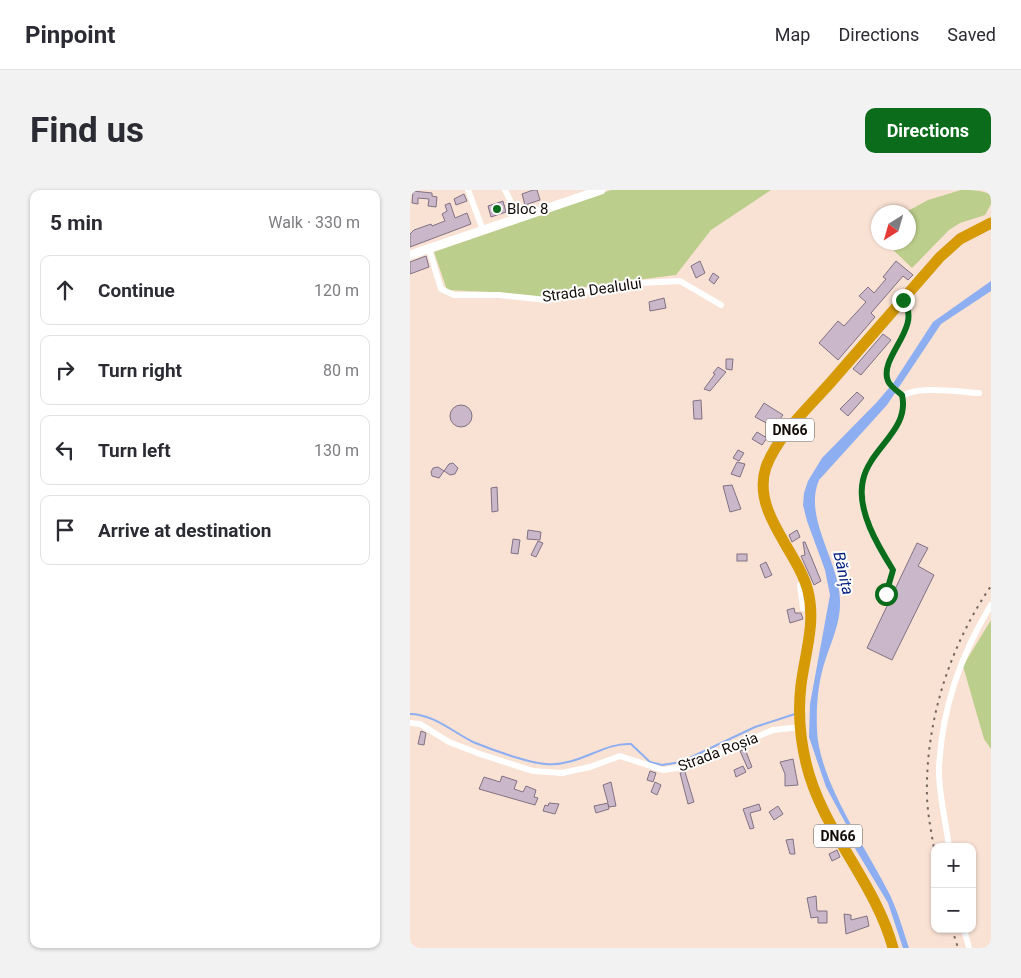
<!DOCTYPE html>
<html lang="en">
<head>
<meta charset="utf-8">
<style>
  :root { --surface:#fff; --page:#f2f2f3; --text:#2b2b33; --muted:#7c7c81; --line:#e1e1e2; --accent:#0b6d1b }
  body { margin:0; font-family:Roboto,sans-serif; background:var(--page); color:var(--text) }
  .controls { position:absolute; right:15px; bottom:15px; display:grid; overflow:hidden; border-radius:10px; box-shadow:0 1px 4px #0004 }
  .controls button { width:45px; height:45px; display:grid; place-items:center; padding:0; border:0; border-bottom:1px solid var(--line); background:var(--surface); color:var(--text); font:25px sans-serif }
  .compass { position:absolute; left:461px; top:15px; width:45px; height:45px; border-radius:50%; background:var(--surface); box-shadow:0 1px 4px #0004; rotate:217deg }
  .stop { position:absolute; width:15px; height:15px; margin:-11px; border:4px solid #0b6d1b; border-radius:50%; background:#fff }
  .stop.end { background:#0b6d1b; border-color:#fff; box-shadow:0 1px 5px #0008 }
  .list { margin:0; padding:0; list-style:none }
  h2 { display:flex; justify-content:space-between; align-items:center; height:65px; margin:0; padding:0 20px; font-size:21px }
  h2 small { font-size:16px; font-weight:400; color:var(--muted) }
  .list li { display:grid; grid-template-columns:32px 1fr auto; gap:15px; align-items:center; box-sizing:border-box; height:70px; margin:0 10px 10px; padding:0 10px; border:1px solid var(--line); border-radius:10px }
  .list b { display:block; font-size:19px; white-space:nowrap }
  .list em { font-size:16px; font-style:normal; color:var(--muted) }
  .icon { flex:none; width:28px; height:28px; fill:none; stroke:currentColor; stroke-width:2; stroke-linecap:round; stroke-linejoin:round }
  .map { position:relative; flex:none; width:581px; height:758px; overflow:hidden; border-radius:10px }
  header { display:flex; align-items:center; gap:30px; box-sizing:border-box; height:70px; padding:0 25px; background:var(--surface); border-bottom:1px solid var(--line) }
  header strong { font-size:24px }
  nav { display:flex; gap:28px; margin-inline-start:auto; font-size:18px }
  .intro { display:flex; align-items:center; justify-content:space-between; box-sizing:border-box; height:120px; padding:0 30px }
  h1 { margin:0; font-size:35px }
  .button { padding:12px 22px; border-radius:10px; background:var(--accent); color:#fff; font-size:18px; font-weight:700 }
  main { display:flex; gap:30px; padding:0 30px }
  aside { flex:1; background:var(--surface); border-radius:10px; box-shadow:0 1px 4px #0004 }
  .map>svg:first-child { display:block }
  .green { fill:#bbce8b }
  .water { fill:#8daef1 }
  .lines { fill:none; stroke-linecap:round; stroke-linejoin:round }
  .stream { stroke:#8daef1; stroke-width:2 }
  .building { fill:#cab8ca; stroke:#817182 }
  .street { stroke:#fff; stroke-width:6 }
  .secondary { stroke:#fff; stroke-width:9 }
  .highway { stroke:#d59a06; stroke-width:11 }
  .rail { stroke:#75675f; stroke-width:2; stroke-dasharray:2.5 5; stroke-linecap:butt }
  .route { stroke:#0b6d1b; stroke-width:6 }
  .poi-dot { fill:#0b6d1b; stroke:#fff; stroke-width:2 }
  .labels { text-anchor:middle; stroke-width:4; stroke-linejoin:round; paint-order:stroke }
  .shield { fill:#fff; stroke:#5a5451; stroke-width:1 }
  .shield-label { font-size:14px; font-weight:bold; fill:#130b07 }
  .poi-label { font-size:15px; fill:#130b07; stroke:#fff; text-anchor:start }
  .street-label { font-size:15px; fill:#130b07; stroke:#fff }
  .water-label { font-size:16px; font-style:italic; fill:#031f7d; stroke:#fff }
</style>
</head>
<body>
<header>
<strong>Pinpoint</strong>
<nav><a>Map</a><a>Directions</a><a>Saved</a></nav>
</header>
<div class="intro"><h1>Find us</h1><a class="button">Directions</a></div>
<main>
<aside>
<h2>5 min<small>Walk · 330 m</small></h2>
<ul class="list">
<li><svg class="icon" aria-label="ahead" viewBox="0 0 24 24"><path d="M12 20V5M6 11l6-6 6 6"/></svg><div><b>Continue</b></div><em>120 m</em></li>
<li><svg class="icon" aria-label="right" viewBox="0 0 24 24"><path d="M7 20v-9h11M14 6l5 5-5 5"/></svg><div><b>Turn right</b></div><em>80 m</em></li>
<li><svg class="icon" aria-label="left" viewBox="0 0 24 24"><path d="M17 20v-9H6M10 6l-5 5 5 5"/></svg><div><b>Turn left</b></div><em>130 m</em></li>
<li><svg class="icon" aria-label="arrive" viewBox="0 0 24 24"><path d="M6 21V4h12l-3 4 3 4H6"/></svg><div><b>Arrive at destination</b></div></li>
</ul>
</aside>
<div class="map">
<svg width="581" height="758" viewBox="0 0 581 758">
  <rect width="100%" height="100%" fill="#f9e2d4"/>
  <g class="green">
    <path d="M201 0H361L301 40 266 85 178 96 145 108 82 102 37 100 24 62Z"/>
    <path d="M551 0C561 0 572 0 581 5V14L575 25 550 33 539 40 502 78 476 53 498 52V22H496L518 10Z"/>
    <path d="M581 430V559L574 549 553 476Z"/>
  </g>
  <path class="water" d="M581 91V101L531 134 477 215 409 290C393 328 429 370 430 410 431 431 422 450 416 468 408 491 406 516 407 539 408 590 457 659 480 705 488 722 493 740 499 758H493L478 713 437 645V636L416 597 399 547 400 514 420 405 415 380 397 331 393 315 394 303 398 291 412 268 467 212 484 192 523 132Z"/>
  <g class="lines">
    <path class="stream" d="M0 524C23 524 43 542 63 552 80 559 118 573 136 574 168 577 194 552 221 554L240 572 252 575 271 572 345 537 385 524"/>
  </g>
  <g class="building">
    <path d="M123 0H127L130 10 115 15 112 4Z"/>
    <path d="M3 1 22 3V6L27 7 26 17 18 16 19 9 8 8V14L2 13Z"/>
    <path d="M54 4 57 11 46 15 44 9Z"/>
    <path d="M93 11 96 22 81 27 78 16Z"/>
    <path d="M40 13 45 28 57 23 61 34 0 57V44L4 40 21 34 22 36 35 31 32 24 37 21 35 15Z"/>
    <path d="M16 66 19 77 0 84V72Z"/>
    <path d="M290 71 295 83 286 88 281 76Z"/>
    <path d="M486 71 503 85 498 90 493 86 461 123 465 127 428 170 409 153 428 131 434 136 456 112 449 106 458 97 464 103 476 89 473 87Z"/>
    <path d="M303 83 309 87 304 94 299 90Z"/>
    <path d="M254 108 256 118 240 121 239 112Z"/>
    <path d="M473 144 481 150 451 185 443 179Z"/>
    <path d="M316 169H323L322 180 316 179Z"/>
    <path d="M308 177 316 182 300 201 294 199 305 184 303 183Z"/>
    <path d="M447 202 454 208 438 226 430 219Z"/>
    <path d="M291 210 292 229H284L283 211Z"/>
    <path d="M354 213 373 225 364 237 345 227Z"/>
    <circle cx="51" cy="226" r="11"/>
    <path d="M347 242 357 248 352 255 342 249Z"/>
    <path d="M328 260 334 263 329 271 323 268Z"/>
    <path d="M327 272 335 274 330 287 321 284Z"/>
    <path d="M43 273 48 278 45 284 40 285 34 281 29 288 22 286 21 282 23 278 28 277 34 281 39 274Z"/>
    <path d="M322 295 331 319 320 322 313 296Z"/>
    <path d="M87 297 88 321 82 322 81 298Z"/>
    <path d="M118 340 131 342 130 350 117 349Z"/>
    <path d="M387 340 390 347 382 352 379 345Z"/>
    <path d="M103 349 110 350 108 364 101 363Z"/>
    <path d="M128 351 133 353 126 367 121 365Z"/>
    <path d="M393 352H395L411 391 404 395 391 366 395 365Z"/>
    <path d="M507 353 518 358 508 376 524 385 482 470 457 458Z"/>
    <rect x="327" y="364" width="10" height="7"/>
    <path d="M356 372 362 385 355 388 350 375Z"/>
    <path d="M384 418 385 423H391L393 429 380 433 377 420Z"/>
    <path d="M11 541 16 543 14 555 8 554Z"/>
    <path d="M335 559 342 577 338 579 330 561Z"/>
    <path d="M383 569 388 595 375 596V584L370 572Z"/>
    <path d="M333 576 336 582 326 587 324 580Z"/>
    <path d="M240 581 246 583 243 592 237 590Z"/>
    <path d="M275 582 284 612 278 614 270 583Z"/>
    <path d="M92 586 107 591 104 599 113 602 116 596 126 600 124 607 128 608 125 615 69 599 74 587 90 592Z"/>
    <path d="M201 592 206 616 199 617 198 614 199 619 186 623 184 616 198 613 193 595Z"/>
    <path d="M245 592 251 595 247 605 241 602Z"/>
    <path d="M139 613 149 614 145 624 133 621 135 615 138 616Z"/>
    <path d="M349 614 351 620 340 623 344 638 340 639 333 619Z"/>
    <path d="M368 616 373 624 364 630 359 622Z"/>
    <path d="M383 649 385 664H380L376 650Z"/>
    <path d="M427 660 430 667 422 671 419 664Z"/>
    <path d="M406 706 407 721H417V733H408V727L401 728 397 708Z"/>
    <path d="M434 724 441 725V730L457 726 459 736 436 744Z"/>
  </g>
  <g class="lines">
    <g class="street">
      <path d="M58 0 73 40"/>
      <path d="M95 0 109 28"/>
      <path d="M19 59 31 99 44 105H89L137 110 211 94 270 91 311 115"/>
      <path d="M492 207C505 195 550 202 569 203"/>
      <path d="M476 404 483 380C466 354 443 315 455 283 466 255 499 238 492 205 487 201 480 196 478 191 468 168 514 136 493 110"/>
      <path d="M393 418 390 395 394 390"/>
      <path d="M0 533 10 534 39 552 70 564 123 581 152 583 180 577 210 566 253 580 274 577 363 540 391 537"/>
      <path d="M539 657C536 631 528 603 529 577 532 518 551 464 581 415"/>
      <path d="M554 739 559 758"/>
    </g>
    <path class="secondary" d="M0 65 191 0"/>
    <path class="highway" d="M483 758C465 691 412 641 396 573 390 548 388 520 391 495 395 463 406 433 398 401 388 361 341 322 356 277 368 245 399 217 421 192 457 151 493 109 530 67L550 49 581 33"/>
    <g class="rail">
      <path d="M525 664C522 646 518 627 517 608 515 533 539 457 581 396"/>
      <path d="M542 739 548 758"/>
    </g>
  </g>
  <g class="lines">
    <path class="route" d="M476 404 483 380C468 356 446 320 453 290 460 258 500 240 492 205 487 201 480 196 478 191 468 167 514 137 493 110"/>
  </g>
  <circle class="poi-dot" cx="87" cy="19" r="5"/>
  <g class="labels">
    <g class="shield">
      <rect x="356" y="228.5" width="48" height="23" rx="4"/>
      <rect x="404" y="634.5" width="48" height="23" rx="4"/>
    </g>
    <g class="shield-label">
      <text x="380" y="245">DN66</text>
      <text x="428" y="651">DN66</text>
    </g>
    <g class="poi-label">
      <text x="97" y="24">Bloc 8</text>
    </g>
    <g class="street-label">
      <text transform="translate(182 100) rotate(-8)" y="5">Strada Dealului</text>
      <text transform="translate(308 562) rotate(-21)" y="5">Strada Roșia</text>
    </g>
    <g class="water-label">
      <text transform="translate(434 383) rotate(77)" y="6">Bănița</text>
    </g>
  </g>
</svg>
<div class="controls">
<button>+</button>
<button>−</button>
</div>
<svg class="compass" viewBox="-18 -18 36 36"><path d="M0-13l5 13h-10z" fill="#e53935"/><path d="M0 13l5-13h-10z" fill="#7c7c81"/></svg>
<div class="stop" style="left:476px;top:404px"></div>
<div class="stop end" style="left:493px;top:110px"></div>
</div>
</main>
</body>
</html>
